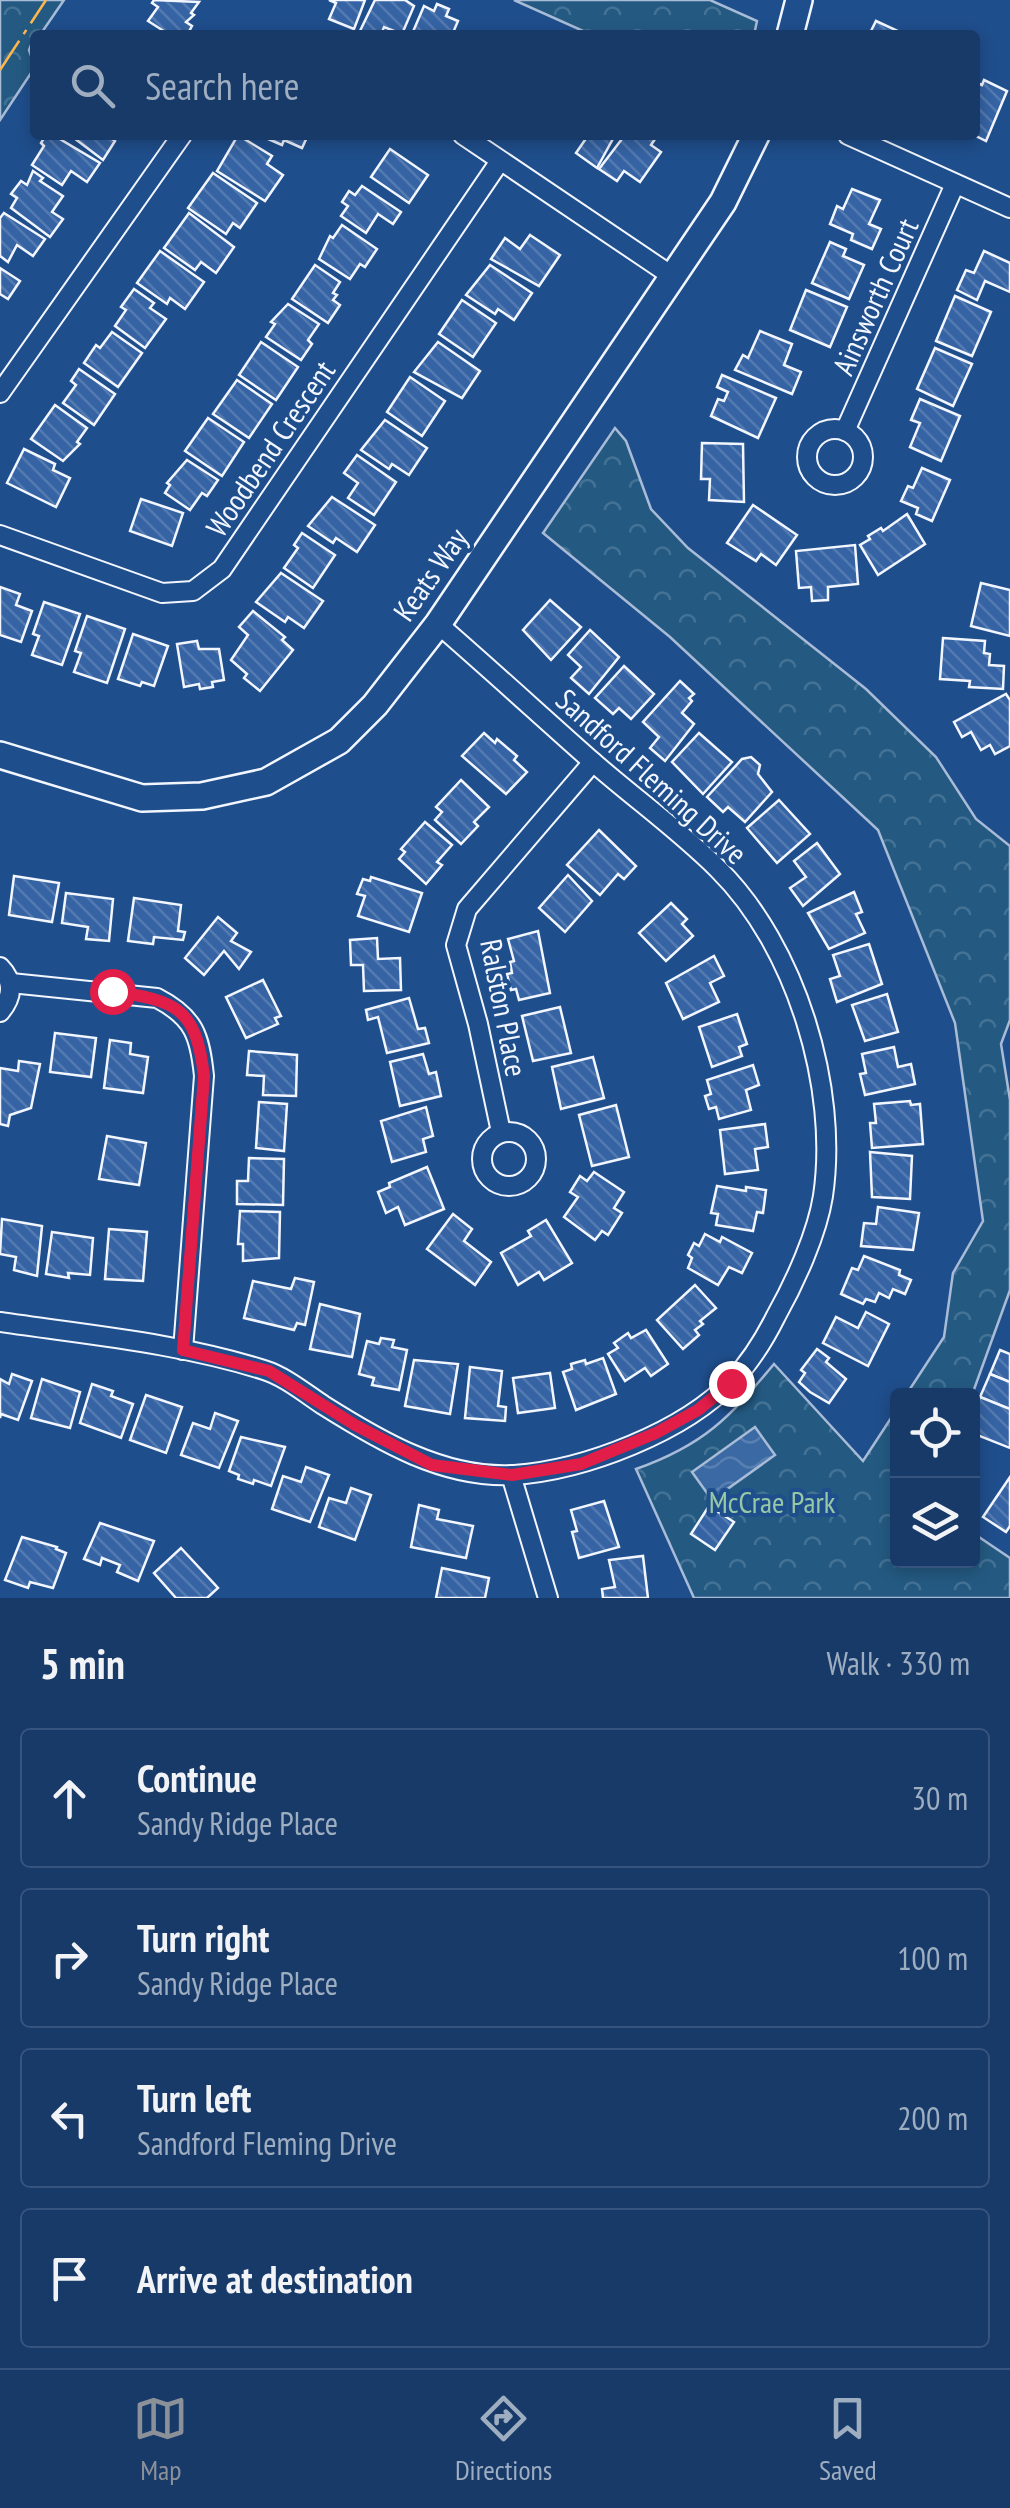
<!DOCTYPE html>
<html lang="en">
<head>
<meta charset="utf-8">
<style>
  :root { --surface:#173a69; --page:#244571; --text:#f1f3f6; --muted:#9eadc0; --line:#36547d; --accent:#8c9099 }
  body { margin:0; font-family:"PT Sans Narrow",sans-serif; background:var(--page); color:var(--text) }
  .controls { position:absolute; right:30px; bottom:30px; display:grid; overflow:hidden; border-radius:10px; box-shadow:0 5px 15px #0003 }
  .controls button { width:90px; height:90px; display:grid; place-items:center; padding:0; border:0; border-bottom:2px solid var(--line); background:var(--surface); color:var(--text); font:50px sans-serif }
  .stop { position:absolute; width:30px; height:30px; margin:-22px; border:8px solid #e11d48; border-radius:50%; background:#fff }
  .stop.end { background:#e11d48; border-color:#fff; box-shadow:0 2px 10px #0008 }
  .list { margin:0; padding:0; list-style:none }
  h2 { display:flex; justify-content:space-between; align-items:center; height:130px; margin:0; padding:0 40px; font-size:42px }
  h2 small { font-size:32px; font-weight:400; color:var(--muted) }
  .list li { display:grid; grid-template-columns:65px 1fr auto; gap:30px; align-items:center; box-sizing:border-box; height:140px; margin:0 20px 20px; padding:0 20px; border:2px solid var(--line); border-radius:10px }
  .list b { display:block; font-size:38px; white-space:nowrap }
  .list p { margin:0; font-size:32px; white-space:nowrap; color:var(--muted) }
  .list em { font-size:32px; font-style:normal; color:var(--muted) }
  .icon { flex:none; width:55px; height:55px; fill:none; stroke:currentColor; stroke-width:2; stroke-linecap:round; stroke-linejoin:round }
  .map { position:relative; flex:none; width:1010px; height:1598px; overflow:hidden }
  .search { position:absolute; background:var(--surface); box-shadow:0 5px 15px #0003; left:30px; right:30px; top:30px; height:110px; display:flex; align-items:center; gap:25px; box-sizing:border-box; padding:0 35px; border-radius:10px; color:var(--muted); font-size:38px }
  .sheet { height:770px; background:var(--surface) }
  nav { display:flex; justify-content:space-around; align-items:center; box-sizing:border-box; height:140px; border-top:2px solid var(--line); background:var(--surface); font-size:28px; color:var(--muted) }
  nav a { display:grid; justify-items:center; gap:5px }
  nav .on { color:var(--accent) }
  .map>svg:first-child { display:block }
  .park { fill:url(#park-crowns); stroke:#a8bbd7; stroke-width:2.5 }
  .water { fill:url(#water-waves); stroke:#a8bbd7; stroke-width:2.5 }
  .building { fill:url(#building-back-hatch); stroke:#f2f6ff; stroke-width:2.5 }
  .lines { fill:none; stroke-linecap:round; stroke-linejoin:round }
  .street-casing { stroke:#f2f6ff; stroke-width:22 }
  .secondary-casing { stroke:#f2f6ff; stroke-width:30 }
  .street { stroke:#1f4e8c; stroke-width:18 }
  .secondary { stroke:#1f4e8c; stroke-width:25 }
  .power { stroke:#ffb74d; stroke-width:2.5; stroke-dasharray:35 8 5 8; stroke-linecap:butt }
  .route { stroke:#e11d48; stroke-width:12 }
  .labels { text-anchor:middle; stroke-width:8; stroke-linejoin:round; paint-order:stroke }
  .street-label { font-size:30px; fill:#f2f6ff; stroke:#1f4e8c }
  .park-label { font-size:30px; fill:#97c8a6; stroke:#1f4e8c }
</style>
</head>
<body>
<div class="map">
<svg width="1010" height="1598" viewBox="0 0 1010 1598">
  <defs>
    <pattern id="park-crowns" width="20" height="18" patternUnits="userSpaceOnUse" patternTransform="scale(2.5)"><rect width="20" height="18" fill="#245a82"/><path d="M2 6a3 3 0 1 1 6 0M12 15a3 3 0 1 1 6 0" fill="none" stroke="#447295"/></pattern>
    <pattern id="water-waves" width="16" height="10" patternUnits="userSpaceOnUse" patternTransform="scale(2.5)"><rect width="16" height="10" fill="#3b69a3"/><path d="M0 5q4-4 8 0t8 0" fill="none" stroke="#587fb1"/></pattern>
    <pattern id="building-back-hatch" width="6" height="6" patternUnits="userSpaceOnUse" patternTransform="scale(2.5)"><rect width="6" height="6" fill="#3563a3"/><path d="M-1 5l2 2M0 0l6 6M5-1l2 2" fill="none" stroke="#537ab1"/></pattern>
  </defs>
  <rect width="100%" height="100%" fill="#1f4e8c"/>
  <g class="park">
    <path d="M0 0H64L40 35H35L29 50 35 67 0 120Z"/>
    <path d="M514 0H710L757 21 754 35H592Z"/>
    <path d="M615 428 626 441 651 509 688 548 866 689 936 757 976 819 1010 846V1020L1001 1044 1010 1100V1290L972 1395H906L944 1337 953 1273 983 1221 955 1023 878 830 670 637 543 533Z"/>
    <path d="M774 1364 863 1461 897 1409 898 1560H972L973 1533 1010 1558V1598H694L636 1469C704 1445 729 1418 774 1364Z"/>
  </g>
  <path class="water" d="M755 1427 775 1455 712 1500 692 1472Z"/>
  <g class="building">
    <path d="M154 0 199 2 191 13 194 15 186 22 192 26 187 35H170L148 21 158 7 152 3Z"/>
    <path d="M329 0H365L354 29 329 19 336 3Z"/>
    <path d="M375 0H405L414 6 402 34 384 27 381 35H358Z"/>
    <path d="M437 4 449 9 446 16 458 21 452 35 412 34 424 6 434 11Z"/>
    <path d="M876 21 898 31 896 35H869Z"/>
    <path d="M984 80 1007 91 986 141 974 135 975 82 982 85Z"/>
    <path d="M46 135H53L100 163 87 182 71 171 62 185 32 165 44 146 41 143Z"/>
    <path d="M70 135H106L115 141 103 160Z"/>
    <path d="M238 135 272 156 267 164 283 175 265 201 217 171Z"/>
    <path d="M259 135H308L302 148 284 140 282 145Z"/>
    <path d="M584 135H615L597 168 576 153 587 137Z"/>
    <path d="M625 135H649L655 139 651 145 661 152 640 182 624 171 617 181 599 169Z"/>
    <path d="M390 149 428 175 409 203 371 177Z"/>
    <path d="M33 171 43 178 40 181 63 196 52 212 63 219 50 237 11 208 17 198 11 194 21 181 27 185Z"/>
    <path d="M213 173 257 203 240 228 233 223 226 234 188 208Z"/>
    <path d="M362 186 401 212 393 224 378 214 366 233 341 216 348 206 342 202 349 191 355 195Z"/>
    <path d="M852 189 880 200 869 224 881 229 872 249 851 240 853 234 830 224 837 206 843 209Z"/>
    <path d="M4 213 45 239 33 256 17 245 8 262 0 256V218Z"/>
    <path d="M189 213 234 247 216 273 201 262 195 270 164 248Z"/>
    <path d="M342 225 377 249 365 267 360 264 350 279 319 259 330 236 333 238Z"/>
    <path d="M530 235 560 255 539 286 491 259 505 238 520 249Z"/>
    <path d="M830 242 846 249 843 256 864 265 849 299 812 283Z"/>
    <path d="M160 251 204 282 185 309 170 298 167 304 137 283Z"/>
    <path d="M984 251 1010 263V292L985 281 977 300 957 290 966 270 974 273Z"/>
    <path d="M315 265 340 282 333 293 337 295 333 300 340 305 328 323 292 299Z"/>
    <path d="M490 265 532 293 514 320 498 309 495 314 466 295Z"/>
    <path d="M0 268 20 281 8 299 0 294Z"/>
    <path d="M134 289 154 303 150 308 166 319 145 348 115 326 126 310 121 307Z"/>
    <path d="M806 290 847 307 830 347 790 330Z"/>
    <path d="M955 296 991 312 972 356 936 341Z"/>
    <path d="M462 300 496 323 473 357 439 334Z"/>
    <path d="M288 304 319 324 308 340 312 344 301 360 266 337 275 324 271 322Z"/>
    <path d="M760 331 792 344 784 365 801 372 792 394 735 370 743 355 748 358Z"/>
    <path d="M112 332 142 353 118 387 84 363 96 345 100 348Z"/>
    <path d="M261 342 298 367 276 400 239 375Z"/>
    <path d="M438 342 480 371 462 398 414 372Z"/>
    <path d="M935 348 972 364 953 406 917 389Z"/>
    <path d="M79 369 115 394 94 425 63 403 76 385 71 381Z"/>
    <path d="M722 375 776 398 758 438 711 416 718 399 724 401 728 392 717 387Z"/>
    <path d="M410 377 445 401 422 436 387 412Z"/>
    <path d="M237 380 272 404 249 438 213 414Z"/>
    <path d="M920 399 960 416 941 461 910 447 920 423 911 420Z"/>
    <path d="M55 405 87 428 77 442 80 444 63 461 31 439Z"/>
    <path d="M208 418 244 442 222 476 185 451Z"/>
    <path d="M385 420 427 448 409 475 392 464 389 469 361 450Z"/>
    <path d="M702 443 743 444 744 502 709 500 710 479H701Z"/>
    <path d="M24 449 55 464 53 470 70 478 56 507 7 483Z"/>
    <path d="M357 455 396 482 374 515 348 498 358 483 344 473Z"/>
    <path d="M187 460 218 480 207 496 202 493 190 510 165 493 170 485 167 483Z"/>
    <path d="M922 468 950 480 932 521 916 514 918 508 901 501 908 486 913 488Z"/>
    <path d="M332 497 375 525 357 552 336 538 333 543 308 526Z"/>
    <path d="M141 499 183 513 172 546 130 531Z"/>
    <path d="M753 505 797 535 776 565 761 554 756 561 727 543Z"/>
    <path d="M907 514 925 544 878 575 860 545 870 539 868 536 881 528 883 531Z"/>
    <path d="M302 533 335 555 313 588 284 568 298 548 294 545Z"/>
    <path d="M855 545 858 584 828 587V600L812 601 811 587 799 588 796 551Z"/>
    <path d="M281 573 323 601 304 628 288 617 285 622 256 602Z"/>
    <path d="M981 583 1010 590V636L971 626Z"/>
    <path d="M0 587 20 594 16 605 32 611 21 642 0 635Z"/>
    <path d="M550 600 581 627 551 660 523 630Z"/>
    <path d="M44 602 80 614 62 665 32 655 39 636 33 634Z"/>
    <path d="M253 611 285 637 282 640 293 650 260 691 244 678 247 674 231 660 248 635 239 627Z"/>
    <path d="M87 616 125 629 107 683 74 672 81 653 75 651Z"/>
    <path d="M590 630 619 657 589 694 571 678 581 667 568 655Z"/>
    <path d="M133 634 168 646 154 686 142 682 140 686 118 679Z"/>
    <path d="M943 638 985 641 984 653 990 654 989 665 1004 666 1003 689 969 687 970 681 940 679Z"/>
    <path d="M197 641 199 649H219L224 680 212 682 213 687 200 689 199 684 184 687 177 644Z"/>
    <path d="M624 666 654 694 631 719 619 708 613 714 595 698Z"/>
    <path d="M680 681 694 694 689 698 692 701 682 713 694 724 665 761 650 748 659 737 643 722Z"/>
    <path d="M1006 694 1010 700V746L995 754 990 745 981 750 971 732 962 737 954 722Z"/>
    <path d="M484 733 495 743 497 739 517 756 514 760 527 772 506 794 462 756Z"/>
    <path d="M699 733 732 762 703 794 672 762Z"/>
    <path d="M751 757 760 765 758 774 772 792 745 822 728 807 723 812 707 797 742 759Z"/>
    <path d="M461 780 489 807 474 822 478 826 461 844 435 820 442 812 436 807Z"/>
    <path d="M779 800 810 834 777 863 747 828Z"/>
    <path d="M425 822 452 845 437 862 442 865 426 884 399 859 405 852 401 849Z"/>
    <path d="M599 830 636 866 624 879 618 874 600 895 567 865Z"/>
    <path d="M817 843 840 874 803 906 790 888 806 877 794 861Z"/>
    <path d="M568 875 592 901 565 932 539 908Z"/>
    <path d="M14 876 59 883 52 922 9 915Z"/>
    <path d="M371 877 422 893 409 932 358 916 365 896 357 894 363 879 370 881Z"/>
    <path d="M854 892 862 912 856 914 865 933 829 949 808 913Z"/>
    <path d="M66 893 113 899 109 941 86 939 88 927 62 923Z"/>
    <path d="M134 898 181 905 178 931 185 932 183 940 154 937 153 944 128 941Z"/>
    <path d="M671 903 687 919 682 924 693 936 666 961 639 933Z"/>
    <path d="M218 917 237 933 231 941 251 952 239 969 224 951 204 975 185 958Z"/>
    <path d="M538 931 550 993 519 1000 516 989 511 990 507 974 512 973 510 962 514 961 508 939Z"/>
    <path d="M377 938 378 959 400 958 401 990 364 991 363 965H351L350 940Z"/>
    <path d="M869 944 882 984 837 1002 830 979 840 976 833 955Z"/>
    <path d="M714 956 724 976 710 983 719 1002 683 1019 666 983Z"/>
    <path d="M263 980 281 1016 275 1018 278 1024 246 1038 226 997Z"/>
    <path d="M887 994 898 1032 865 1041 852 1005Z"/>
    <path d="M409 998 418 1029 425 1028 429 1043 387 1053 378 1017 368 1020 366 1010Z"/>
    <path d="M560 1007 571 1053 533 1061 522 1016Z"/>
    <path d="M737 1014 747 1044 739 1047 742 1056 712 1067 699 1027Z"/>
    <path d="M55 1033 96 1038 91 1077 50 1072Z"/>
    <path d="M110 1040 131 1043 130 1054 148 1057 143 1093 104 1088Z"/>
    <path d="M894 1047 898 1067 911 1064 915 1084 865 1095 860 1074 866 1073 862 1054Z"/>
    <path d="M249 1051 297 1055 296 1096 263 1095 264 1076 247 1075Z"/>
    <path d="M423 1054 429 1074 436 1072 441 1096 400 1106 390 1062Z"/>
    <path d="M593 1057 604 1098 561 1109 552 1067Z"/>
    <path d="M19 1061 40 1064 31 1108 10 1115 8 1126 0 1124V1068L18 1071Z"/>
    <path d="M753 1065 759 1085 746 1090 751 1110 719 1119 716 1107 709 1109 705 1096 711 1094 707 1080Z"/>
    <path d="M910 1101 911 1105 920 1104 923 1144 872 1148 870 1123H876L874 1104Z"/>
    <path d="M259 1102 287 1104 284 1151 256 1148Z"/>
    <path d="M616 1105 629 1157 592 1166 579 1115Z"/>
    <path d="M426 1107 433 1136 423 1139 426 1152 392 1162 381 1121Z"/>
    <path d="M765 1124 768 1147 755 1149 758 1170 725 1174 720 1130Z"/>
    <path d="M107 1136 146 1143 139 1185 99 1179Z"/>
    <path d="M870 1152 912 1156 910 1199 872 1197Z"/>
    <path d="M249 1158 284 1159 283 1205 237 1204V1181H248Z"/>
    <path d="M427 1167 444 1209 405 1225 398 1207 386 1213 378 1192 390 1187 389 1183Z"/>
    <path d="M594 1172 624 1192 614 1208 622 1213 608 1235 602 1231 595 1240 564 1217 578 1197 570 1192 580 1176 587 1181Z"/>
    <path d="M717 1186 746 1191V1187L766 1190 763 1213 757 1212 753 1231 716 1225 718 1214 711 1213Z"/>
    <path d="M878 1207 919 1213 913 1250 861 1246 864 1223 876 1224Z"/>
    <path d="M240 1211 280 1212 279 1258 243 1261V1244H238Z"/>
    <path d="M453 1214 472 1229 464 1241 491 1262 475 1285 427 1249Z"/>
    <path d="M2 1219 42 1226 37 1276 14 1270 16 1257 0 1254Z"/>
    <path d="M546 1220 572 1263 544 1280 539 1272 518 1285 501 1253 531 1236 528 1231Z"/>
    <path d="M109 1229 147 1232 143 1281 105 1279Z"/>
    <path d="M52 1232 93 1238 90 1275 68 1273 69 1278 46 1274Z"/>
    <path d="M705 1234 720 1242 722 1237 752 1253 742 1273 729 1267 718 1285 688 1268 692 1258 688 1255 694 1243 699 1246Z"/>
    <path d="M864 1256 900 1270 899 1275 911 1280 905 1294 893 1289 889 1298 879 1293 875 1302 866 1299 863 1304 841 1294 852 1268 858 1270Z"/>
    <path d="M295 1278 314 1282 305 1325 297 1323 294 1330 244 1318 253 1281 291 1289Z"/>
    <path d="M695 1285 716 1308 700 1321 703 1324 695 1330 699 1335 683 1349 657 1320Z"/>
    <path d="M320 1304 360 1314 352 1357 310 1349Z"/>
    <path d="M866 1312 889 1324 868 1366 823 1343 836 1317 858 1328Z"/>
    <path d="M646 1330 668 1364 651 1376 645 1368 625 1381 608 1354 618 1348 614 1343 628 1333 631 1338Z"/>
    <path d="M381 1338 394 1340 392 1347 407 1350 399 1390 372 1385 374 1378 359 1374 367 1341 379 1344Z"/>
    <path d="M817 1349 829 1358 826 1362 846 1379 829 1403 810 1392 799 1382 805 1373 801 1370Z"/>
    <path d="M1000 1350 1010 1354V1382L990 1374Z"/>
    <path d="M603 1358 616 1394 576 1410 563 1372 572 1369 571 1364 585 1360 586 1364Z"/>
    <path d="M414 1360 458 1364 450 1414 405 1406Z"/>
    <path d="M470 1367 502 1371 498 1406 506 1407 505 1421 465 1418Z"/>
    <path d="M550 1373 555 1408 518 1413 513 1378Z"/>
    <path d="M12 1374 32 1381 18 1420 1 1414 0 1418V1379L9 1384Z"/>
    <path d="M990 1374 1010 1382V1409L980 1397Z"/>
    <path d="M42 1379 80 1392 70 1428 31 1418Z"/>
    <path d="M92 1384 113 1391 111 1396 133 1404 121 1438 80 1423Z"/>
    <path d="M146 1395 182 1407 166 1453 130 1440Z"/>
    <path d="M980 1397 1010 1409V1448L972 1433V1416Z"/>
    <path d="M215 1413 238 1421 219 1468 181 1455 193 1423 210 1429Z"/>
    <path d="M241 1437 285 1447 271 1486 254 1480 253 1484 238 1479 239 1475 229 1471Z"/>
    <path d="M306 1467 329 1475 310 1522 272 1509 283 1476 301 1482Z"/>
    <path d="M1010 1477V1526L1006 1532 983 1517Z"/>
    <path d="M351 1488 371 1495 355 1540 319 1527 329 1498 346 1503Z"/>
    <path d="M604 1501 619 1547 579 1558 572 1532 577 1531 571 1510Z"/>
    <path d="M419 1505 439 1510 437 1519 473 1526 466 1558 411 1547Z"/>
    <path d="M709 1506 734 1522 715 1550 691 1534Z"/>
    <path d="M100 1523 154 1541 138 1581 117 1572 120 1565 102 1558 100 1565 84 1559Z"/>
    <path d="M22 1537 57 1547 56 1549 66 1553 53 1588 30 1582 28 1588 5 1580Z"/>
    <path d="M181 1548 218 1588 207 1598H176L154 1573Z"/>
    <path d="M643 1556 648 1598H603L602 1589 615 1587 609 1560Z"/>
    <path d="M442 1568 489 1578 485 1598H436Z"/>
  </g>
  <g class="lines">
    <g class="street-casing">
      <g id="street">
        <path d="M463 135 672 276"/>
        <path d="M848 135 1010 208"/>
        <path d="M0 393 182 135"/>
        <circle cx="835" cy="457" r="28"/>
        <path d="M845 431 955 184"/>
        <path d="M0 535 162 593 193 591 222 569 500 161"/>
        <path d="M0 967C14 981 13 997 0 1012"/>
        <path d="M11 983 157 998C194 1017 200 1036 204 1076L183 1350"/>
        <circle cx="509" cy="1159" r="27"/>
        <path d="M501 1132 478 1024 456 945 467 909 593 762"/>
        <path d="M0 1322C88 1335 179 1343 264 1370 284 1376 305 1393 323 1405 380 1441 444 1479 514 1475 585 1470 684 1432 733 1380 751 1361 764 1340 776 1316 795 1282 817 1234 823 1196 839 1088 796 946 718 869 679 830 634 798 593 762 541 716 490 669 438 624"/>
        <path d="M511 1475 548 1598"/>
      </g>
    </g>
    <g class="secondary-casing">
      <g id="secondary">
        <path d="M790 35 799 0"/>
        <path d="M0 755 142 798 202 796 266 782 339 741 375 705 438 624 723 202 756 135"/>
      </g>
    </g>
    <use href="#street" class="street"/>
    <use href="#secondary" class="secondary"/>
    <path class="power" d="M0 70 46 0"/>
  </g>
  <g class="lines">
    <path class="route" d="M112 991C176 1001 196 1007 204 1076L183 1350 269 1371 355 1425 432 1465 512 1475 581 1464 656 1433 698 1410 731 1383"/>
  </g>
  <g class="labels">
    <g class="street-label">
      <text transform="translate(876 297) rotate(-66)" y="10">Ainsworth Court</text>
      <text transform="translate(271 449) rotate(-56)" y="10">Woodbend Crescent</text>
      <text transform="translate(431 575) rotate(-55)" y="10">Keats Way</text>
      <text transform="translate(651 777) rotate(42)" y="10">Sandford Fleming Drive</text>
      <text transform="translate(503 1008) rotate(79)" y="10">Ralston Place</text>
    </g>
    <g class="park-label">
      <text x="772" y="1513">McCrae Park</text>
    </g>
  </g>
</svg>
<div class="controls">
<button><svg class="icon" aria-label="locate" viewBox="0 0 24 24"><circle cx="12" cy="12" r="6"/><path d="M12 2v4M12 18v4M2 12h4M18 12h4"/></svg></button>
<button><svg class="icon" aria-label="layers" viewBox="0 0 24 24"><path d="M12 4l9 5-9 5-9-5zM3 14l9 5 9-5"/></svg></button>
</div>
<div class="stop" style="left:112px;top:991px"></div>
<div class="stop end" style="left:731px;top:1383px"></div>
<div class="search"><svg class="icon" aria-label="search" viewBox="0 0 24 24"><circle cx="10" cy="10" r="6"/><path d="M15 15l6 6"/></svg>Search here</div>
</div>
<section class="sheet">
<h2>5 min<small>Walk · 330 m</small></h2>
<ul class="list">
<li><svg class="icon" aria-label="ahead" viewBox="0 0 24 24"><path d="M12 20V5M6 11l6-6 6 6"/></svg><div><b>Continue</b><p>Sandy Ridge Place</p></div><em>30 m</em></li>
<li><svg class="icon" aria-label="right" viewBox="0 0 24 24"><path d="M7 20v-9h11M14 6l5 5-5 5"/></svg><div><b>Turn right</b><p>Sandy Ridge Place</p></div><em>100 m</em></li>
<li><svg class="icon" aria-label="left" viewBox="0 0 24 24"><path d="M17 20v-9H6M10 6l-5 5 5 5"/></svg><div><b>Turn left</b><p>Sandford Fleming Drive</p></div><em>200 m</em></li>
<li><svg class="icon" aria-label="arrive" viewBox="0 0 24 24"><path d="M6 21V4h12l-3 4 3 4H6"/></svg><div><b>Arrive at destination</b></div></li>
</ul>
</section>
<nav>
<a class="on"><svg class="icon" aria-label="map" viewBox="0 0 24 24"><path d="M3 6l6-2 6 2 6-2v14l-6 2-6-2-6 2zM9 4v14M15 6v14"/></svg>Map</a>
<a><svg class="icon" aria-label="directions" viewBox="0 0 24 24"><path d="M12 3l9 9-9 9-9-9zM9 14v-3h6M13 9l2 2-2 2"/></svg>Directions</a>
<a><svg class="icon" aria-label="saved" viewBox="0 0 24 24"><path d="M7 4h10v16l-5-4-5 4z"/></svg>Saved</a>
</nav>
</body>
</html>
